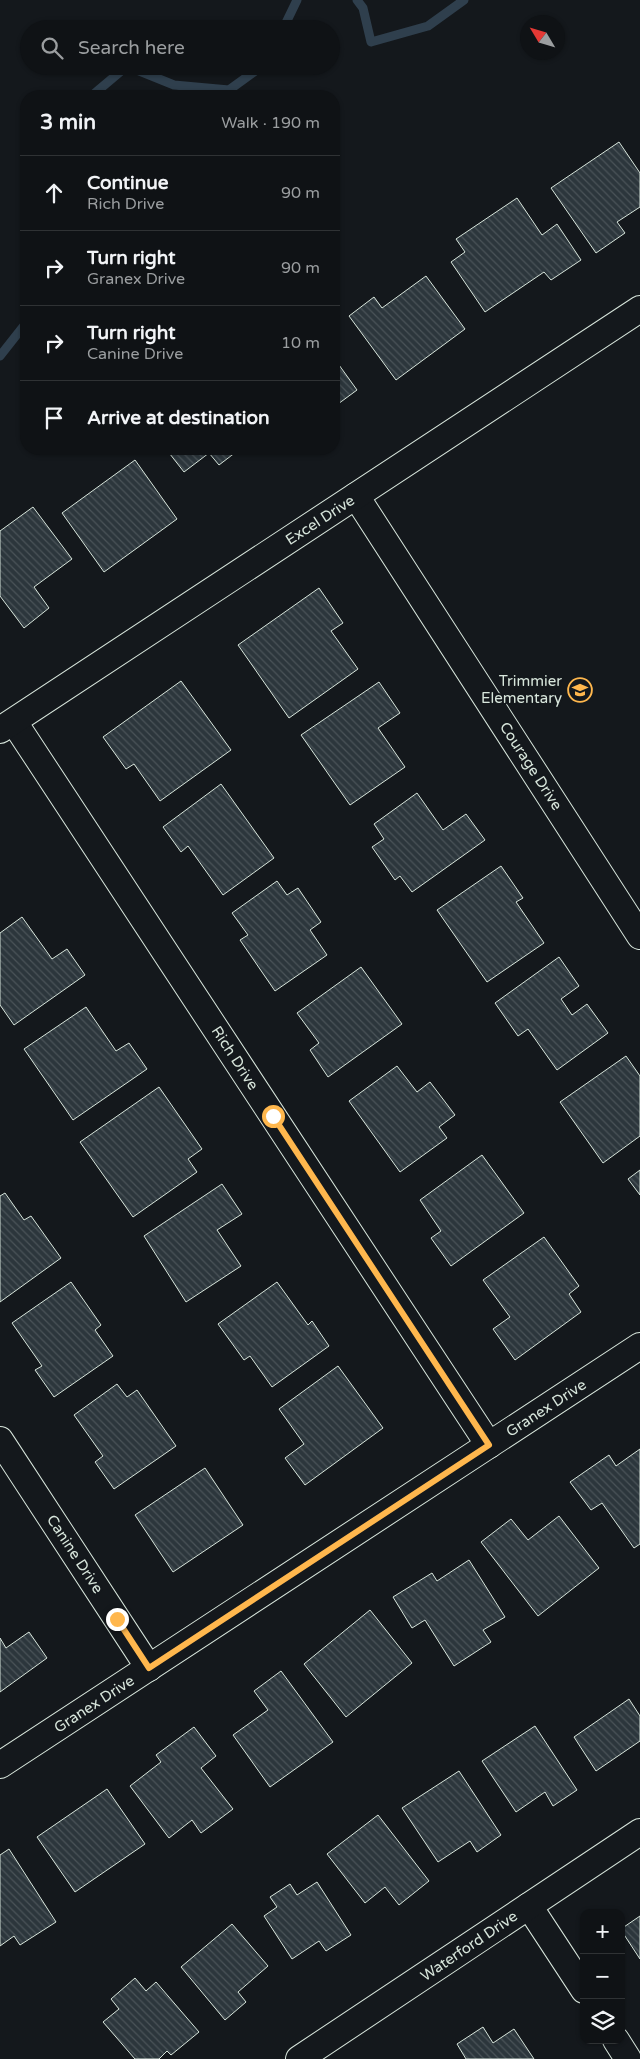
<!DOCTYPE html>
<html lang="en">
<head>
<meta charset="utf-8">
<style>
  :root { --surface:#0f1215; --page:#181b1e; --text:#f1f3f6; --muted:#9b9ea0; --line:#2f3234 }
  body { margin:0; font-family:"Varela Round",sans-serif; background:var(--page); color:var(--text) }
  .controls { position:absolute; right:15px; bottom:15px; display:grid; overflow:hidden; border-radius:10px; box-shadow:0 1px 4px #0004 }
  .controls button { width:45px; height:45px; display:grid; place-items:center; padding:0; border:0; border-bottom:1px solid var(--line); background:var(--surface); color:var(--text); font:25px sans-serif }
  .compass { position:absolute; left:520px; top:15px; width:45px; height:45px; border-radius:50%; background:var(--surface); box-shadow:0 1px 4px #0004; rotate:308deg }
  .stop { position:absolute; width:15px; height:15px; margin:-11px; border:4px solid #ffb74d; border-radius:50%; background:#fff }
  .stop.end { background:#ffb74d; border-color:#fff; box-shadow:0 1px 5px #0008 }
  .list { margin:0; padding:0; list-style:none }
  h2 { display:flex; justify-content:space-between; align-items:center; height:65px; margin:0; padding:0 20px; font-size:21px }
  h2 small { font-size:16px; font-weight:400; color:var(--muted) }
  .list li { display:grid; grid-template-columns:32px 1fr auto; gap:15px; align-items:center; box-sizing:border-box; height:75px; padding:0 20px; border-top:1px solid var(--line) }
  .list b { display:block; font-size:19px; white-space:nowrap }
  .list p { margin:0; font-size:16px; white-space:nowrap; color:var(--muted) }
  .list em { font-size:16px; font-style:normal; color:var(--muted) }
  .icon { flex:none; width:28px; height:28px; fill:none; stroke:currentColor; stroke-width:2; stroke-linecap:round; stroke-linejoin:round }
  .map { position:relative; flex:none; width:640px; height:2059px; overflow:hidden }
  .search { position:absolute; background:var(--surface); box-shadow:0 1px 4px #0004; left:20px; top:20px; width:320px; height:55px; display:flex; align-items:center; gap:12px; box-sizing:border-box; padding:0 18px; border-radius:28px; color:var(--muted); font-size:19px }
  .panel { position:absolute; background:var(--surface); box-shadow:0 1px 4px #0004; left:20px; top:90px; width:320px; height:365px; border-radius:20px }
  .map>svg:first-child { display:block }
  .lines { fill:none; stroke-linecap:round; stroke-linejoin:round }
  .stream { stroke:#2f3f4d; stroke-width:9 }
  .building { fill:url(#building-back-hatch); stroke:#d8e6dc }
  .street-casing { stroke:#d8e6dc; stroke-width:28 }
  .street { stroke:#14181c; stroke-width:26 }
  .route { stroke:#ffb74d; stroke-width:6 }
  .labels { text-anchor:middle; stroke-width:4; stroke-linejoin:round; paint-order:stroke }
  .street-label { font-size:15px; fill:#d8e6dc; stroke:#14181c }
  .poi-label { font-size:15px; fill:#d8e6dc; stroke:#14181c; text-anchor:end }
</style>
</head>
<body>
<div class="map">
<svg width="640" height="2059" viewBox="0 0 640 2059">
  <defs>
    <pattern id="building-back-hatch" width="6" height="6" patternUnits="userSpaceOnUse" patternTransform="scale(1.25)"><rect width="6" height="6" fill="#2c363c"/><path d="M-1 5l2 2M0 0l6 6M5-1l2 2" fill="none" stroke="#4a5358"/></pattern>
  </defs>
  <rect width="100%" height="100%" fill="#14181c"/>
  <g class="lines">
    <g class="stream">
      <path d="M357 0 363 8 371 42 428 26 464 0"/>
      <path d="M283 29 297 0"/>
      <path d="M93 96 95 93 127 66 174 85 229 90 262 66"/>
      <path d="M0 356 26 323"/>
    </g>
  </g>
  <g class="building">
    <path d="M619 142 640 173V207L617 222 625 233 596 253 551 188Z"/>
    <path d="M517 198 542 235 557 224 581 260 551 280 544 272 485 312 451 262 465 252 456 239Z"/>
    <path d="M426 276 465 329 396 380 349 316 374 297 382 308Z"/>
    <path d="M334 358 357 390 338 404 336 402 334 403Z"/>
    <path d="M166 449H240L219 465 209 453 184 472Z"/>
    <path d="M135 460 177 519 104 572 62 513Z"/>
    <path d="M33 507 72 559 34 587 49 608 24 628 0 596V531Z"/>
    <path d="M319 588 343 623 331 631 358 669 289 718 238 645Z"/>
    <path d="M181 681 231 750 160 801 134 764 126 769 103 737Z"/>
    <path d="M379 682 400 713 378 728 405 767 350 805 301 735Z"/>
    <path d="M221 784 274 858 223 895 188 846 181 852 163 827Z"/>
    <path d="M417 793 443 830 466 814 485 840 412 892 400 876 395 880 372 847 384 839 374 824Z"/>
    <path d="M501 866 523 898 516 902 544 943 487 982 437 910Z"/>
    <path d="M277 881 287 895 298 888 321 922 310 930 327 955 275 991 240 940 248 935 232 913Z"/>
    <path d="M22 917 52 959 67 949 85 975 14 1025 0 1005V933Z"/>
    <path d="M559 957 579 986 561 999 572 1015 587 1004 608 1033 557 1070 528 1029 518 1036 495 1003Z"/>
    <path d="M361 967 402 1024 328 1077 310 1050 319 1043 297 1013Z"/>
    <path d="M86 1007 116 1051 129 1043 147 1069 73 1120 24 1049Z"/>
    <path d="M626 1056 640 1076V1136L603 1163 560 1102Z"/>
    <path d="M397 1066 417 1092 430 1082 455 1115 439 1127 447 1138 400 1172 349 1101Z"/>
    <path d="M159 1087 202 1149 188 1159 197 1172 133 1217 80 1142Z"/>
    <path d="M482 1155 524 1213 451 1266 431 1238 441 1231 420 1200Z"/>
    <path d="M640 1170V1195L628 1179Z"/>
    <path d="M222 1184 242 1214 217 1230 241 1266 186 1302 144 1236Z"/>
    <path d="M5 1193 24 1220 31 1216 61 1258 0 1302V1196Z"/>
    <path d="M544 1237 579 1286 569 1294 581 1312 515 1360 493 1329 510 1317 483 1280Z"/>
    <path d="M71 1282 101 1325 95 1330 113 1356 54 1397 35 1370 42 1366 12 1323Z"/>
    <path d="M277 1282 308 1325 312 1321 329 1346 272 1387 250 1356 244 1360 218 1324Z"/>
    <path d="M338 1366 383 1428 305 1485 285 1458 304 1444 279 1409Z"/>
    <path d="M117 1384 127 1397 137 1390 176 1446 114 1489 95 1462 103 1456 74 1415Z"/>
    <path d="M640 1449V1544L634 1548 602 1503 591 1510 570 1482 609 1455 616 1466Z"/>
    <path d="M205 1468 243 1525 173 1572 135 1515Z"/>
    <path d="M559 1516 599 1568 538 1616 481 1542 511 1519 528 1540Z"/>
    <path d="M469 1560 505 1617 483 1630 491 1642 454 1666 425 1620 412 1628 393 1597 432 1573 437 1581Z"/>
    <path d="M370 1610 412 1663 346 1717 304 1664Z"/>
    <path d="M29 1632 47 1658 0 1692V1638L6 1648Z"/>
    <path d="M281 1671 333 1742 270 1787 233 1735 268 1710 254 1691Z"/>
    <path d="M629 1699 640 1716V1741L596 1771 574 1737Z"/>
    <path d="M535 1726 577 1790 553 1806 545 1792 516 1812 482 1761Z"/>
    <path d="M194 1727 216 1756 201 1768 233 1809 201 1833 192 1820 169 1838 130 1786 161 1762 156 1755Z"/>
    <path d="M459 1771 501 1835 477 1852 470 1841 438 1862 402 1808Z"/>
    <path d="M107 1789 145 1844 75 1892 37 1837Z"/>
    <path d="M378 1815 429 1881 399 1905 385 1887 365 1903 327 1854Z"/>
    <path d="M9 1849 56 1922 20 1945 14 1936 0 1946V1855Z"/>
    <path d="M317 1882 351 1935 326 1951 319 1941 292 1959 264 1916 277 1907 270 1897 290 1884 297 1895Z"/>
    <path d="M640 1916V1959L621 1930V1929Z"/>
    <path d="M232 1924 268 1966 238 1992 246 2002 225 2020 181 1967Z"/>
    <path d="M135 1978 146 1991 156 1982 199 2032 171 2055 167 2051 159 2059H135L103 2022 119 2009 111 1999Z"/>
    <path d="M483 2027 493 2043 514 2029 534 2059H466L457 2044Z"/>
  </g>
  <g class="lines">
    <g class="street-casing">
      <g id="street">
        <path d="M356 496 640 936"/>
        <path d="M14 722 489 1445"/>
        <path d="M0 730 640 309"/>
        <path d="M0 1440 149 1668"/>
        <path d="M0 1765 640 1346"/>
        <path d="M529 1906 584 1990"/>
        <path d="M616 2040 628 2059"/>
        <path d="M299 2059 640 1832"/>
      </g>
    </g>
    <use href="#street" class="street"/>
  </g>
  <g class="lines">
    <path class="route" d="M117 1619 149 1668 489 1445 273 1116"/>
  </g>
  <defs>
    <g id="school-ring" transform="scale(1.25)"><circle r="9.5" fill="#14181c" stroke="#ffb74d" stroke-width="1.5"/><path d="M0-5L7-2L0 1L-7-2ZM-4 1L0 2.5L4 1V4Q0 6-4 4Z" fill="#ffb74d"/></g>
  </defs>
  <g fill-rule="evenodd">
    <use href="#school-ring" x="580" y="690"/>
  </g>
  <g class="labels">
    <g class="street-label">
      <text transform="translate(320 520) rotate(-33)" y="5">Excel Drive</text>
      <text transform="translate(531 766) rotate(57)" y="5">Courage Drive</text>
      <text transform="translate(235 1058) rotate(57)" y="5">Rich Drive</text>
      <text transform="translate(546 1408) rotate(-33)" y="5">Granex Drive</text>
      <text transform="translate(75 1554) rotate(57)" y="5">Canine Drive</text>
      <text transform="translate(94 1704) rotate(-33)" y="5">Granex Drive</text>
      <text transform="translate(469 1946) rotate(-34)" y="5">Waterford Drive</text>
    </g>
    <g class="poi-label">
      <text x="562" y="686">Trimmier<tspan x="562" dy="17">Elementary</tspan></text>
    </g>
  </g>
</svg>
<div class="controls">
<button>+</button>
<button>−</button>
<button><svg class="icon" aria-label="layers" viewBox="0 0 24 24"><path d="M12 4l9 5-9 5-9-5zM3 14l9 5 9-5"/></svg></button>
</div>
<svg class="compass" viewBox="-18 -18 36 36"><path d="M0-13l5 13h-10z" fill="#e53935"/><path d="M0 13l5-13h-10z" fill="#9b9ea0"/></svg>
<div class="stop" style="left:273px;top:1116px"></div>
<div class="stop end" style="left:117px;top:1619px"></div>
<div class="search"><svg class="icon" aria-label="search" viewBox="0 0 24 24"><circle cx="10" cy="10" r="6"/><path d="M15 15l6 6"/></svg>Search here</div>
<section class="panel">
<h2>3 min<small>Walk · 190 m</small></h2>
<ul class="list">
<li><svg class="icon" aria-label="ahead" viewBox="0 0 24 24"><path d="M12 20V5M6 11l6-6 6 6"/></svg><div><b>Continue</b><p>Rich Drive</p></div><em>90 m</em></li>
<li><svg class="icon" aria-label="right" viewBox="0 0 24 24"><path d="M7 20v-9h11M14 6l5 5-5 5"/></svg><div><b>Turn right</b><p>Granex Drive</p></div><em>90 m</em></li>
<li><svg class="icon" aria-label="right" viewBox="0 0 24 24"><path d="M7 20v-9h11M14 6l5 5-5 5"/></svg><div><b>Turn right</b><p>Canine Drive</p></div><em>10 m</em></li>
<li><svg class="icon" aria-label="arrive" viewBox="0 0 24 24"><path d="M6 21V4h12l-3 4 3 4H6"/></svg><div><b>Arrive at destination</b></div></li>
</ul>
</section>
</div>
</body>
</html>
